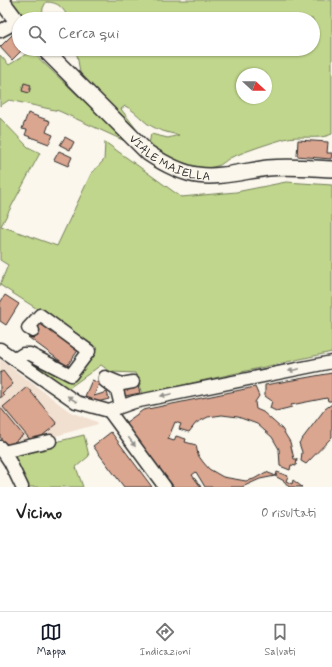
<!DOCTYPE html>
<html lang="it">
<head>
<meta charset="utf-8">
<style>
  :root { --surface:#fff; --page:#f6f6f6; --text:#222; --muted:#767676; --line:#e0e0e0; --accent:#111827 }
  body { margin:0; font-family:Mynerve,sans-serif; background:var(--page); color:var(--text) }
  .compass { position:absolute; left:236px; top:68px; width:36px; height:36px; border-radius:50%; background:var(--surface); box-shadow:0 1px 3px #0004; rotate:111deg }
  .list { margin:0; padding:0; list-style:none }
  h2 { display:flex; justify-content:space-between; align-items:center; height:52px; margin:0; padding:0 16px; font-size:17px }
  h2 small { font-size:13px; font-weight:400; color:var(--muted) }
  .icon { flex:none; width:22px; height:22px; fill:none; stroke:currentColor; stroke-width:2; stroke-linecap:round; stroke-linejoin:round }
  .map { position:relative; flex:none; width:332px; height:487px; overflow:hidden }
  .search { position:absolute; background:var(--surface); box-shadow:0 1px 3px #0004; left:12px; right:12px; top:12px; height:44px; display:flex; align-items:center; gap:10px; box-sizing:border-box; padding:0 14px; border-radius:22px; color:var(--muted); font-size:15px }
  .sheet { height:124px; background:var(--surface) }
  nav { display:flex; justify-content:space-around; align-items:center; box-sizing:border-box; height:56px; border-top:1px solid var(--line); background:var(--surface); font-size:11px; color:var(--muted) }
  nav a { display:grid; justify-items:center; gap:2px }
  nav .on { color:var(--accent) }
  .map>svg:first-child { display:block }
  .built { fill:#f1dfd0 }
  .green { fill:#c0d68c; stroke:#76805c; fill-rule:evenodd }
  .building { fill:#dba690; stroke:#2b2b2b }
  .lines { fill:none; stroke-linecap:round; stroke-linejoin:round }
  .minor-casing { stroke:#2b2b2b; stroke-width:15 }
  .major-casing { stroke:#2b2b2b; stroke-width:18 }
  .minor { stroke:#fbf7ec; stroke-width:12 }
  .major { stroke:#fbf7ec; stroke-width:15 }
  .oneway { fill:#93918c }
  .labels { text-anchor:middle; stroke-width:3.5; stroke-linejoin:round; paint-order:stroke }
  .street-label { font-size:12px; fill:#2b2b2b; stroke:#fbf7ec }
</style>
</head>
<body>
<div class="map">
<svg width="332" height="487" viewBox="0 0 332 487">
  <rect width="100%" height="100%" fill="#fbf7ec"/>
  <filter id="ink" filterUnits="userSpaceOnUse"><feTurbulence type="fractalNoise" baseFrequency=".025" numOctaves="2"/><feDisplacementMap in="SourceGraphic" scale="8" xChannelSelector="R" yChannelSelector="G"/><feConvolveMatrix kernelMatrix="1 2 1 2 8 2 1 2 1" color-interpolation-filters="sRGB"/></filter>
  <g filter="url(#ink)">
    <path class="built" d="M0 359 69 411 97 422 98 424 6 450 0 443Z"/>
    <g class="green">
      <path d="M2 0H332V134C317 141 300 134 284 139 267 144 249 150 232 157 227 159 222 165 217 166 194 173 165 159 149 144L151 134 168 138 179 135C168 133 157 130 148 124 140 118 134 110 125 106L121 109 137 130 138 137 82 84 76 49H313V19H69C63 8 59 2 46 2L43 8 42 19H19ZM242 74H266V98H242Z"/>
      <path d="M31 51 127 142 59 111 9 100 0 106V55L9 65Z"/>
      <path d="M0 118 28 147 40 153 1 226 57 246 91 174 104 160 105 142 181 197 236 192 286 182 332 185V352L142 394 135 373 111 372 101 365 66 390 36 370 41 362 71 375 98 348 0 285 8 265 0 260Z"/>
      <path d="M84 435 89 456 76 467 83 487H27L10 453Z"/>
    </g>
    <g class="building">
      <path d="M14 33 19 38V49H23L12 60 0 47Z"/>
      <path d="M24 83 31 85 29 93 22 91Z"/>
      <path d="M28 113 50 121 46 132 53 135 49 144 25 135 27 130 22 129Z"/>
      <path d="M65 137 74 142 70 150 60 145Z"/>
      <path d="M298 140 328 142 327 153H332L331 159 297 156Z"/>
      <path d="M59 151 72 157 68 166 54 160Z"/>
      <path d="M5 295 19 304 6 325 0 321V303Z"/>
      <path d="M41 320 79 349 67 366 28 337Z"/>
      <path d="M3 371 13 384 2 393 4 395 0 398V373Z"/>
      <path d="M332 373V401H328L327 398 291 405 292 407 276 411 270 408 272 401 265 396V385Z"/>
      <path d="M92 380 99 383 94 396 107 392 109 399 90 404 83 401Z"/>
      <path d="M138 386 140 393 125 396 124 389Z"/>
      <path d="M27 387 57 424 33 443 3 407Z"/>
      <path d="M255 387 259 396 255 402 256 409 263 412 282 429 290 442 294 459H297L296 466 291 465 290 470 280 466 279 449 272 437 257 424 238 417 222 415 208 417 196 423 189 432 179 429 181 424 175 422 168 439 174 441 176 436 186 439 185 442 196 445 198 455 203 462 209 469 223 477 246 481 254 479 266 472 276 476 277 472 288 476 286 481 292 484 293 480 302 487H289L284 481 275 476 260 479 242 487H205L196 472 192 475 201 487H174L125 423 143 410Z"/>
      <path d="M332 404V437L306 464 301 461 302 452 299 443 325 409Z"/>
      <path d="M0 407 23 435 8 447 0 437Z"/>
      <path d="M111 432 152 487H124L93 446Z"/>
    </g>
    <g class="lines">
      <g class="minor-casing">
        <g id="minor">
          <path d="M0 31 17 22"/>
          <path d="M0 349 76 402 109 411 134 402 332 362"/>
          <path d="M15 359 23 354H30L71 375 89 351 40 315 28 328 33 331"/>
          <path d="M124 405 120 402 117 390 105 381V377L122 384 133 382"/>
          <path d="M109 411 165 487"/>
          <path d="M0 447 10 462 22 487"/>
          <path d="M3 452 50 441"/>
        </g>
      </g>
      <g class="major-casing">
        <g id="major">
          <path d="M1 0 19 24"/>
          <path id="s1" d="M44 49 148 153C197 186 214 176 268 168 289 166 310 168 332 169"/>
        </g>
      </g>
      <use href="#minor" class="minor"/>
      <use href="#major" class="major"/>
    </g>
    <defs><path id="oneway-solid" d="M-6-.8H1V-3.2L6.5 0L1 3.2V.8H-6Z"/></defs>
    <g class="oneway">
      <use href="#oneway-solid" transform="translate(294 370) rotate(168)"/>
      <use href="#oneway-solid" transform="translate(166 395) rotate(169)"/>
      <use href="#oneway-solid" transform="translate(72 399) rotate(-147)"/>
      <use href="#oneway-solid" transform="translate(132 442) rotate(53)"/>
    </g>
  </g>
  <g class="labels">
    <g class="street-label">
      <text dy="4" stroke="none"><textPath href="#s1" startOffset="169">VIALE MAIELLA</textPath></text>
    </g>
  </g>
</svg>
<svg class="compass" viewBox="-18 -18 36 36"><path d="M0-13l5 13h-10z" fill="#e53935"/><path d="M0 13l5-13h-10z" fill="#767676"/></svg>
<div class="search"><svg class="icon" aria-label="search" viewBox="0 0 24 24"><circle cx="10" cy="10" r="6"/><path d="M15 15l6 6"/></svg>Cerca qui</div>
</div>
<section class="sheet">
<h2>Vicino<small>0 risultati</small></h2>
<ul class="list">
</ul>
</section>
<nav>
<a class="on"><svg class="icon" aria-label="map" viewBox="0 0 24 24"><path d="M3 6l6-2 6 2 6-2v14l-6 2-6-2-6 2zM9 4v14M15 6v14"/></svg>Mappa</a>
<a><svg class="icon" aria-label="directions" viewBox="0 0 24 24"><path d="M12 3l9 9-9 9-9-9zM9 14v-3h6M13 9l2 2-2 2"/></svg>Indicazioni</a>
<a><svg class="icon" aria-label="saved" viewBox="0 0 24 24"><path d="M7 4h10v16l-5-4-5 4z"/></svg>Salvati</a>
</nav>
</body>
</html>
